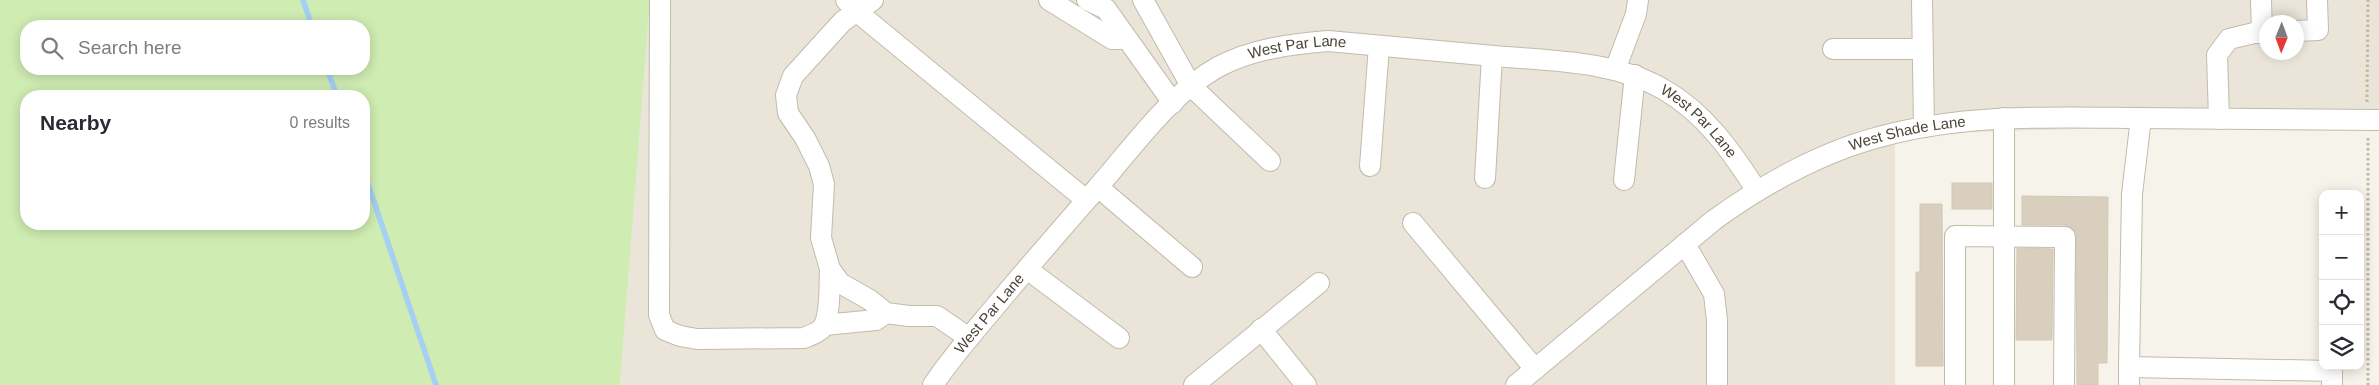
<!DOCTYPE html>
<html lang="en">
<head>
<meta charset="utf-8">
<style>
  :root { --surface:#fff; --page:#f2f2f3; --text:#2b2b33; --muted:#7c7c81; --line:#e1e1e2 }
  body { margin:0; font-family:Helvetica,sans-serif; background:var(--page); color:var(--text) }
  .controls { position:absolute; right:15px; bottom:15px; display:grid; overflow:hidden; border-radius:10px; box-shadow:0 2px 12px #0003 }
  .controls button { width:45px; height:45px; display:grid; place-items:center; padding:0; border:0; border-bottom:1px solid var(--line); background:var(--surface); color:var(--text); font:25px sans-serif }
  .compass { position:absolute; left:2259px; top:15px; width:45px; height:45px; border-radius:50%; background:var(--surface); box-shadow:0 2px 12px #0003; rotate:181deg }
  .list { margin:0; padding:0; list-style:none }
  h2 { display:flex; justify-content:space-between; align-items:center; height:65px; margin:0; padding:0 20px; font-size:21px }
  h2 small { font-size:16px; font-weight:400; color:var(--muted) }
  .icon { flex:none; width:28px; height:28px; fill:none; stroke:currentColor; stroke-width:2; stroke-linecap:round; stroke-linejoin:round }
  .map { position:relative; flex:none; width:2379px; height:385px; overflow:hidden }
  .search { position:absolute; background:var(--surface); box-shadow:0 2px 12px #0003; left:20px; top:20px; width:350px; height:55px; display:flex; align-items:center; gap:12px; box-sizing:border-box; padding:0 18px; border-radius:20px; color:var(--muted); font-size:19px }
  .panel { position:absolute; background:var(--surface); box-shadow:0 2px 12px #0003; left:20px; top:90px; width:350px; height:140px; border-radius:20px }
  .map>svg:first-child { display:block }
  .residential { fill:#eae5d8; fill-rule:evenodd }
  .green { fill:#cfecb2; fill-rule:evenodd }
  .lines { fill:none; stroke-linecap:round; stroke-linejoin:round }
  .stream { stroke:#a5d0f4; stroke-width:5.5 }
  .building { fill:#d8cfbf; stroke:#d3c8b2 }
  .minor-casing { stroke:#c2bbac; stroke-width:22 }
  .path { stroke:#c5b89c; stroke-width:3; stroke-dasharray:2.5 2.5; stroke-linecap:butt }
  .minor { stroke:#fff; stroke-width:20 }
  .labels { text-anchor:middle; stroke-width:5; stroke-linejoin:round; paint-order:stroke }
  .street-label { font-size:15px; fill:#4b4438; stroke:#fff }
</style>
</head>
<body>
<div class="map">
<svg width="2379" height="385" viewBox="0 0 2379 385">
  <rect width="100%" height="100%" fill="#f6f3ea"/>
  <path class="residential" d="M650 0H2379V121L1895 134V385H620ZM2266 22H2296V52H2266Z"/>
  <path class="green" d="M0 0H650L620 385H0ZM26 26H364V69H26ZM26 96H364V224H26Z"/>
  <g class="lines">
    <g class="stream">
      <path d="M303 0 312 26"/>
      <path d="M327 69 337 96"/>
      <path d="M364 172 436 385"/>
    </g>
  </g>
  <g class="building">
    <rect x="1952" y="183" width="40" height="26"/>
    <path d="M2022 196 2108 197 2107 363H2098V385H2077L2076 232 2071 227 2065 225H2022Z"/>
    <path d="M1920 204H1942L1943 366H1916V272H1920Z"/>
    <path d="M2017 248 2053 249 2052 340H2016Z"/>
  </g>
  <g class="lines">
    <g class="minor-casing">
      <g id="minor">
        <path d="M660 0 659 315 665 330 680 336 697 339 804 338C811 335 821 332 824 325 831 312 829 283 830 269"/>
        <path d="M846 0 856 11 1086 200"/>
        <path d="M873 0 843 21 793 76 786 95 788 113 805 138 819 166 824 184 821 238 830 269 840 283 870 300 886 313 909 316H937L969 338"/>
        <path d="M1049 0 1112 39H1126"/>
        <path d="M1087 0 1106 9 1173 103"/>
        <path d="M1143 0 1191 86 1270 161"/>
        <path d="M1922 0 1924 127"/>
        <path d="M2261 0 2262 33"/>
        <path d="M2296 31 2318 30 2317 0"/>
        <path d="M1833 49H1922"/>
        <path d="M1615 70 1636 14 1638 0"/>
        <path d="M2004 118V385"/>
        <path d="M2219 119 2217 55 2229 39 2254 33H2266"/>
        <path d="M1370 166 1379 46"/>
        <path d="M1485 178 1492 56"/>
        <path d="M1624 180 1635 75"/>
        <path d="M1098 187 1192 267"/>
        <path d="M1413 223 1535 369"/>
        <path d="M1685 244 1714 294 1717 320V385"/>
        <path d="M1027 269 1119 338"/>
        <path d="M824 325 876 320 886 313"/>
        <path d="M1261 329 1306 385"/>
        <path d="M2129 367 2132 194 2141 118"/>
        <path id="s1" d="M933 385C951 358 973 333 994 308 1028 267 1063 227 1098 187 1133 147 1171 93 1218 67 1252 49 1291 44 1328 41 1384 46 1439 51 1494 56 1551 61 1612 60 1663 89 1705 113 1732 152 1757 191"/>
        <path d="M1194 385 1319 283"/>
        <path id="s2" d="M1516 385 1714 220C1764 184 1819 153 1879 137 1962 114 2048 117 2134 118 2215 119 2297 120 2379 120"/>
        <path d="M1955 385V236L2065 237 2064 385"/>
        <path d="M2129 385V367L2332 371V385"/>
      </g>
    </g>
    <g class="path">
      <path d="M2367 102 2368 0"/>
      <path d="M2368 138V385"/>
    </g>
    <use href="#minor" class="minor"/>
  </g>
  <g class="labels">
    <g class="street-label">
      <text dy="5" stroke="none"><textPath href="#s1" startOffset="511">West Par Lane</textPath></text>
      <text dy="5" stroke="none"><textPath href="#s1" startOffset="931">West Par Lane</textPath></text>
      <text dy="5" stroke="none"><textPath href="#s2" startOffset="472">West Shade Lane</textPath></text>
      <text dy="5" stroke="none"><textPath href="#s1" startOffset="91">West Par Lane</textPath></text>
    </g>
  </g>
</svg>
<div class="controls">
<button>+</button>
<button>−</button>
<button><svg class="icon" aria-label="locate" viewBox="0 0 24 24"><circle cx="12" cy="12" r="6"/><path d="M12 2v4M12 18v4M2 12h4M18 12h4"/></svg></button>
<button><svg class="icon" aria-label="layers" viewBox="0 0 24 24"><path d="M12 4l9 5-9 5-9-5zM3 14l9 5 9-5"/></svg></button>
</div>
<svg class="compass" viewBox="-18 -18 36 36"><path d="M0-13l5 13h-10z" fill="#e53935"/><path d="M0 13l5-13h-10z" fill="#7c7c81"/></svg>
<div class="search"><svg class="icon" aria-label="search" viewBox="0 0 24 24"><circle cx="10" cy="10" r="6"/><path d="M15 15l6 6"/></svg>Search here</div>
<section class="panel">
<h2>Nearby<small>0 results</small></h2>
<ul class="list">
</ul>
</section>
</div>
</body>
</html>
